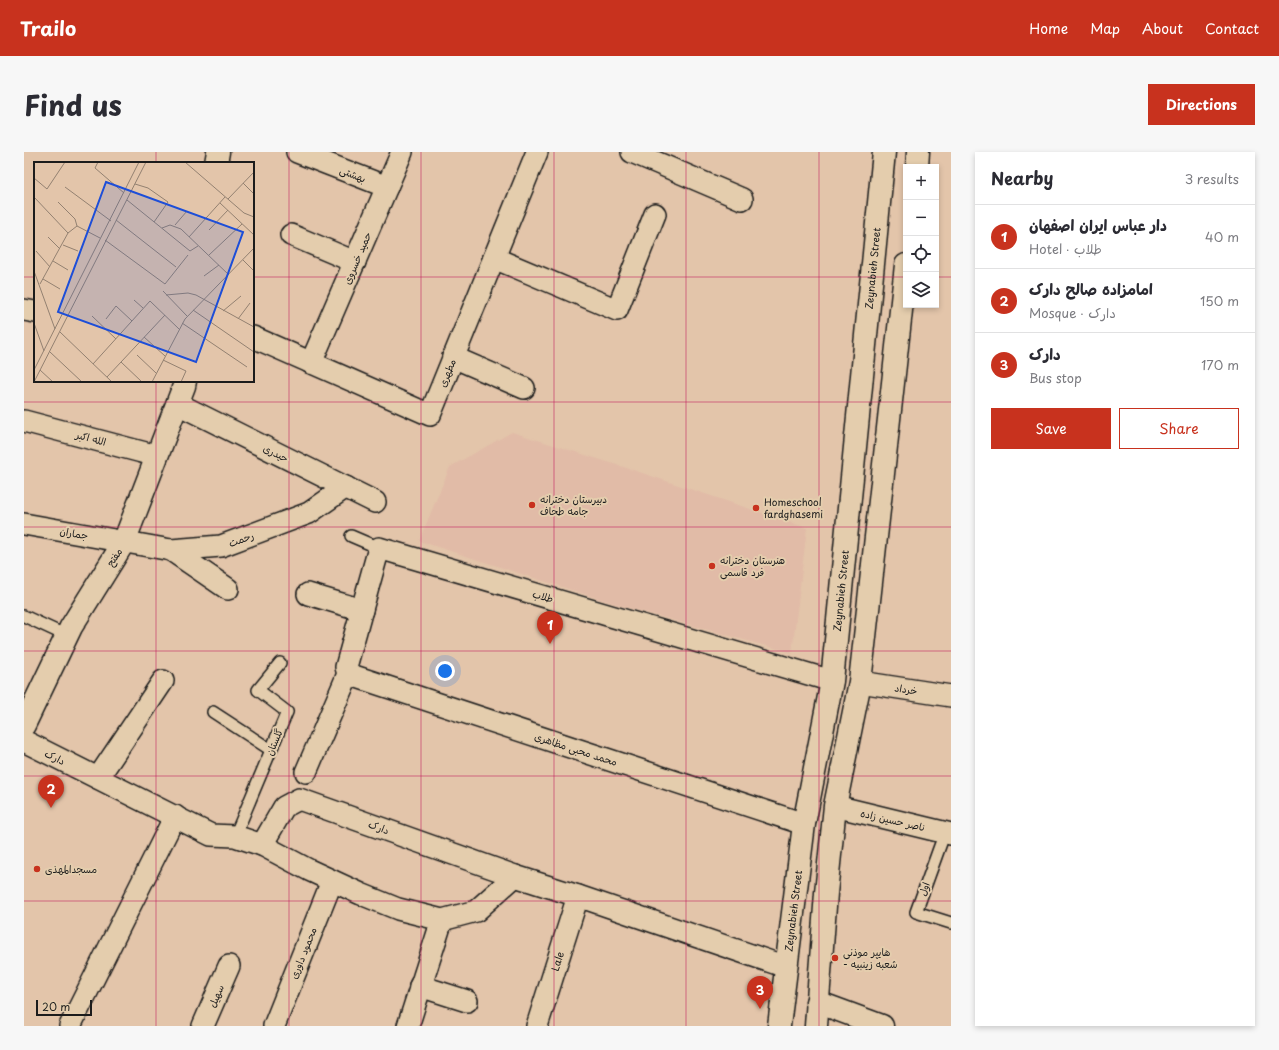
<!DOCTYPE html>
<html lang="en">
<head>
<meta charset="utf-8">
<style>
  :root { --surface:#fff; --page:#f7f7f7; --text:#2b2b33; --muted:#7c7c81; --line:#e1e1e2; --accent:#c8321e }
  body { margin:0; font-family:"Playpen Sans","Playpen Sans Arabic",sans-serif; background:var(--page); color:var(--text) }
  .controls { position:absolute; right:12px; top:12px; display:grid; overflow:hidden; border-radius:0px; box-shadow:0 2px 6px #0003 }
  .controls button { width:36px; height:36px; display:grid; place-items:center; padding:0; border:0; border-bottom:1px solid var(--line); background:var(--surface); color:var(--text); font:20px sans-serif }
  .scale { position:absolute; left:12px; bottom:10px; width:56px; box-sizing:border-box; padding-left:4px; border:2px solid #1c1c1c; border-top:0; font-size:11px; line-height:14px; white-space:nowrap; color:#1c1c1c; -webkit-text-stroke:3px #e4cdad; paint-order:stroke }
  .you { position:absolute; left:421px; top:519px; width:14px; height:14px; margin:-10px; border:3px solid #fff; border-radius:50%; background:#1a73e8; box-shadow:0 0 0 6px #1a73e833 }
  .badge { display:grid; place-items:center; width:26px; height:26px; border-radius:50%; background:var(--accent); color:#fff; font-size:13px; font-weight:700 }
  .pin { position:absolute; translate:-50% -33px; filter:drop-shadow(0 1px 2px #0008) }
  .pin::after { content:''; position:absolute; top:21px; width:14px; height:12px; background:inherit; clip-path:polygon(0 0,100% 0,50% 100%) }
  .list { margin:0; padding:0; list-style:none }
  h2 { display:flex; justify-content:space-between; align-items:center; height:52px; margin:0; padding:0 16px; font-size:17px }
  h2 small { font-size:13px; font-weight:400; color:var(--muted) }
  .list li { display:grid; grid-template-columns:26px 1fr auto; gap:12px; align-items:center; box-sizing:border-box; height:64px; padding:0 16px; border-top:1px solid var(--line) }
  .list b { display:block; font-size:15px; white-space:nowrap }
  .list p { margin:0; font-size:13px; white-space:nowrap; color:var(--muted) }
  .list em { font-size:13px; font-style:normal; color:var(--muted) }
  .actions { display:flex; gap:8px; padding:12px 16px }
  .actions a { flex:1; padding:9px 0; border:1px solid var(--accent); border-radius:0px; text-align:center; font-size:14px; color:var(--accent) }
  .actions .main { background:var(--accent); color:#fff }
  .icon { flex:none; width:22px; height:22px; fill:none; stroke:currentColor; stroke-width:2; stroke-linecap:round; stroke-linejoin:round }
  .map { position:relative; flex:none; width:927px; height:874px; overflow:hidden; border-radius:0px }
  header { display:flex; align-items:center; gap:24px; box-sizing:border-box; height:56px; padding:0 20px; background:var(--accent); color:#fff }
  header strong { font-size:19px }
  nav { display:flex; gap:22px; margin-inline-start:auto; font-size:14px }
  .intro { display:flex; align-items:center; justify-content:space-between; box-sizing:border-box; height:96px; padding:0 24px }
  h1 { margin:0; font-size:28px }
  .button { padding:10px 18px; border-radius:0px; background:var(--accent); color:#fff; font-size:14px; font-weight:700 }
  main { display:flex; gap:24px; padding:0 24px }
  aside { flex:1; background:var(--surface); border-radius:0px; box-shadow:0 2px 6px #0003 }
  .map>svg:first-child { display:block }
  .built { fill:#e1bba7 }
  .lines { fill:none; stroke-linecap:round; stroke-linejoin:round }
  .lane-casing { stroke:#1c1c1c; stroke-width:14 }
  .street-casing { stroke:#1c1c1c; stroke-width:24 }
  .secondary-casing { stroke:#1c1c1c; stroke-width:25 }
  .primary-casing { stroke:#1c1c1c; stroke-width:25 }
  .lane { stroke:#e4cdad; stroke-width:11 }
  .street { stroke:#e4cdad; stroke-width:21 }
  .secondary { stroke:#e4cdad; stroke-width:22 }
  .primary { stroke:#e4cdad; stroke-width:22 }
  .grid { fill:none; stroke:#c2185b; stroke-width:1; stroke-opacity:0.55 }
  .poi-dot { fill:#c8321e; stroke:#e4cdad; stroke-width:1.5 }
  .labels { text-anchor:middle; stroke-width:4; stroke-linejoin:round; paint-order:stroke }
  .street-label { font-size:10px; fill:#1c1c1c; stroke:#e4cdad }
  .poi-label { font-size:10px; fill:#1c1c1c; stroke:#e4cdad; text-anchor:start }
  .inset-road { fill:none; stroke:#938171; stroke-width:1 }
  .view { fill:#1d4ed8; fill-opacity:0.15; stroke:#1d4ed8; stroke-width:2 }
  .inset-edge { fill:none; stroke:#1c1c1c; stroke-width:2 }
</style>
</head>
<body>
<header>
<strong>Trailo</strong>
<nav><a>Home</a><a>Map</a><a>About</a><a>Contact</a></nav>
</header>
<div class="intro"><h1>Find us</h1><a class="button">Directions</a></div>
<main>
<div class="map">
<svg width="927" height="874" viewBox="0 0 927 874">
  <rect width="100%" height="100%" fill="#e3c5aa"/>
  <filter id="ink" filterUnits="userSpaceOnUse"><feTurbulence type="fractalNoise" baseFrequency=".025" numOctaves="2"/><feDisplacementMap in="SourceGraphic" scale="8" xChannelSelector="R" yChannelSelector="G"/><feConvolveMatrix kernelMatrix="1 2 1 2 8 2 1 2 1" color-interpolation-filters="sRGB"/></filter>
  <g filter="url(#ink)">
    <path class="built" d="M488 280 609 318 783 376 768 501 594 453 395 389 426 315Z"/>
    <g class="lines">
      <g class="lane-casing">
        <g id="lane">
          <path d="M327 384 355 396"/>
          <path d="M0 464 43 484"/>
          <path d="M189 560 247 598"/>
          <path d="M921 680 892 760 927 771"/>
          <path d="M211 684 263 560 234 538 256 511"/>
        </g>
      </g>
      <g class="street-casing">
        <g id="street">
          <path d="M273 0 363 35"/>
          <path d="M608 0 718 47"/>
          <path d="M267 83 331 110"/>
          <path d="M470 106 593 158 631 62"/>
          <path d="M0 158 11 160"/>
          <path d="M229 185 406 263 513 0"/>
          <path d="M429 205 500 236"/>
          <path d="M287 211 378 0"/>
          <path d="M154 252 351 350"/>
          <path d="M0 269 133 304"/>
          <path d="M0 372 147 398 197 394 285 361 322 335"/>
          <path d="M147 398 204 437"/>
          <path d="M284 442 338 458"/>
          <path d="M324 522 322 515 355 396 808 529"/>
          <path d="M324 522 780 672"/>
          <path d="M836 530 927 544"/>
          <path d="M0 589 187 683 211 684 238 693 285 718 337 742 374 757 418 768 452 759 491 724"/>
          <path d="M282 620 324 522"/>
          <path d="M74 626 139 529"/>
          <path d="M811 654 927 682"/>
          <path d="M238 693 260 655 275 647 491 724 554 744 762 815"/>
          <path d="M396 834 443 849"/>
          <path d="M46 874 151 664"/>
          <path d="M179 874 205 814"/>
          <path d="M250 874 308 729"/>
          <path d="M384 874 418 768"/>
          <path id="s1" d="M513 874 554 744"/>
        </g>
      </g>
      <g class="secondary-casing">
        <g id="secondary">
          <path d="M192 11 194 0"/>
          <path d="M0 573 47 475 100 390 160 234 161 229"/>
          <path d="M793 850 858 874"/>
        </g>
      </g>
      <g class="primary-casing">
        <g id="primary">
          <path d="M893 15 894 0"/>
          <path id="s2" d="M755 874 780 672 808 529 860 0"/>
          <path d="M792 874 802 741 811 654 836 530 882 113"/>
        </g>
      </g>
      <use href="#lane" class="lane"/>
      <use href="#street" class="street"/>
      <use href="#secondary" class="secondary"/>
      <use href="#primary" class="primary"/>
    </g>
  </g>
  <path class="grid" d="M132 0V11M265 0V874M397 0V874M530 0V874M662 0V874M795 0V874M0 125H11M229 125H882M912 125H927M132 229V874M0 250H927M0 375H927M0 499H927M0 624H927M0 749H927"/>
  <g class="poi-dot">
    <circle cx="508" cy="353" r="4"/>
    <circle cx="732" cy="356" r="4"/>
    <circle cx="688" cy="414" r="4"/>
    <circle cx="13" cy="717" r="4"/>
    <circle cx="811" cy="806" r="4"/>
  </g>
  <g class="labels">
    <g class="street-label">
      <text transform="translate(329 22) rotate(22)" y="4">بهشتی</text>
      <text transform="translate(333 106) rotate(-67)" y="4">حمید خسروی</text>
      <text dy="4" stroke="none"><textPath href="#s2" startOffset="764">Zeynabieh Street</textPath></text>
      <text transform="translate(423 221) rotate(-68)" y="4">مطهری</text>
      <text transform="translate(67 286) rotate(15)" y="4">الله اکبر</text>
      <text transform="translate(252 301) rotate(26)" y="4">حیدری</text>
      <text transform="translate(50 381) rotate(10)" y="4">جماران</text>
      <text transform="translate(217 387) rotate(-20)" y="4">رحمت</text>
      <text transform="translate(90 405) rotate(-56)" y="4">مفتح</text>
      <text dy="4" stroke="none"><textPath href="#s2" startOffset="440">Zeynabieh Street</textPath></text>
      <text transform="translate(519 444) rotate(16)" y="4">طلاب</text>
      <text transform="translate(882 537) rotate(9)" y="4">خرداد</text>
      <text transform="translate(250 590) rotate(-67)" y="4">گلستان</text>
      <text transform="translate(552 597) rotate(18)" y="4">محمد محبی مظاهری</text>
      <text transform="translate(31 605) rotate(26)" y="4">دارک</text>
      <text transform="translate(869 668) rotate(13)" y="4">ناصر حسین زاده</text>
      <text transform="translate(355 675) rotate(20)" y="4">دارک</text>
      <text transform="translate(900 737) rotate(-70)" y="4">اول</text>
      <text dy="4" stroke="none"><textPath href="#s2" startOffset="116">Zeynabieh Street</textPath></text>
      <text transform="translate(279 801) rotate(-68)" y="4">محمود داوری</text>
      <text dy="4" stroke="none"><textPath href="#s1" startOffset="68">Lale</textPath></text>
      <text transform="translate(192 844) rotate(-67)" y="4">سهیل</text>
    </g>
    <g class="poi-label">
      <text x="516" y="351">دبیرستان دخترانه<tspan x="516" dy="12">جامه طحاف</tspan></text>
      <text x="740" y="354">Homeschool<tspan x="740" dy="12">fardghasemi</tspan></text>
      <text x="696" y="412">هنرستان دخترانه<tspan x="696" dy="12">فرد قاسمی</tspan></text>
      <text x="21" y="721">مسجدالمهذی</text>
      <text x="819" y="804">هایپر موذنی<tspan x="819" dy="12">- شعبه زینبیه</tspan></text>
    </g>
  </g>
  <g transform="translate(10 10)">
    <rect width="220" height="220" fill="#e3c5aa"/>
    <path class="inset-road" d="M64 0 61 6 90 31M151 0 210 51 220 55M0 16 13 27 31 0M209 21 220 32M101 22 114 26 134 40 120 60M31 25 77 59M0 35 34 71M194 37 220 10M93 38 156 89 164 84M24 40 41 57 43 64M186 41 220 73M82 58 142 105M141 63 153 49M128 66 136 63 147 67 195 113M175 68 194 48M14 75 26 87M155 75 191 35M71 78 131 122 154 93M29 83 44 89M2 89 16 105M175 93 208 62M209 98 220 109M19 99 34 108M0 109 21 167M170 114 185 103M9 117 26 127M6 122 34 71 43 64 66 76M129 129 153 154M132 133 154 131 162 133 220 165M100 138 109 146M159 148 220 190M189 149 207 134M58 154 82 177M72 157 82 144 98 159M204 157 216 141M0 161 10 189M148 161 213 205M26 170 78 220M110 175 131 194M16 190 48 220M103 193 122 211M129 198 152 209 147 220M87 200 108 220M59 202 116 139 145 167M0 208 105 0M6 208 19 220M73 215 131 153M0 220 112 0M118 220 151 157 220 86"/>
    <path class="view" d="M72 20 209 70 162 200 24 150Z"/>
    <rect width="220" height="220" class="inset-edge"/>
  </g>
</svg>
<div class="controls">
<button>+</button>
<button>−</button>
<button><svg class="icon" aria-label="locate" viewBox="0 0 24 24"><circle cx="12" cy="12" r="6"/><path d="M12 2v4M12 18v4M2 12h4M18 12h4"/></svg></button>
<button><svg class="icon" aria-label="layers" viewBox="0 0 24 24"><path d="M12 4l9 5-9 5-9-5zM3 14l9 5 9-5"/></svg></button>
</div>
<div class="scale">20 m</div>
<div class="you"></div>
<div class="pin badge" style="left:526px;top:492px">1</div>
<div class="pin badge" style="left:27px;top:656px">2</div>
<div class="pin badge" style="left:736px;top:857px">3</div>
</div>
<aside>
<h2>Nearby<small>3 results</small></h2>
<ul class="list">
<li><span class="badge">1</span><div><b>دار عباس ایران اصفهان</b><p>Hotel · طلاب</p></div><em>40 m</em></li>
<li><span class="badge">2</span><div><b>امامزاده صالح دارک</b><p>Mosque · دارک</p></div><em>150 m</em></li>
<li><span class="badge">3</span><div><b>دارک</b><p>Bus stop</p></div><em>170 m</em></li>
</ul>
<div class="actions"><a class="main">Save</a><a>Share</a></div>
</aside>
</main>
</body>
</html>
